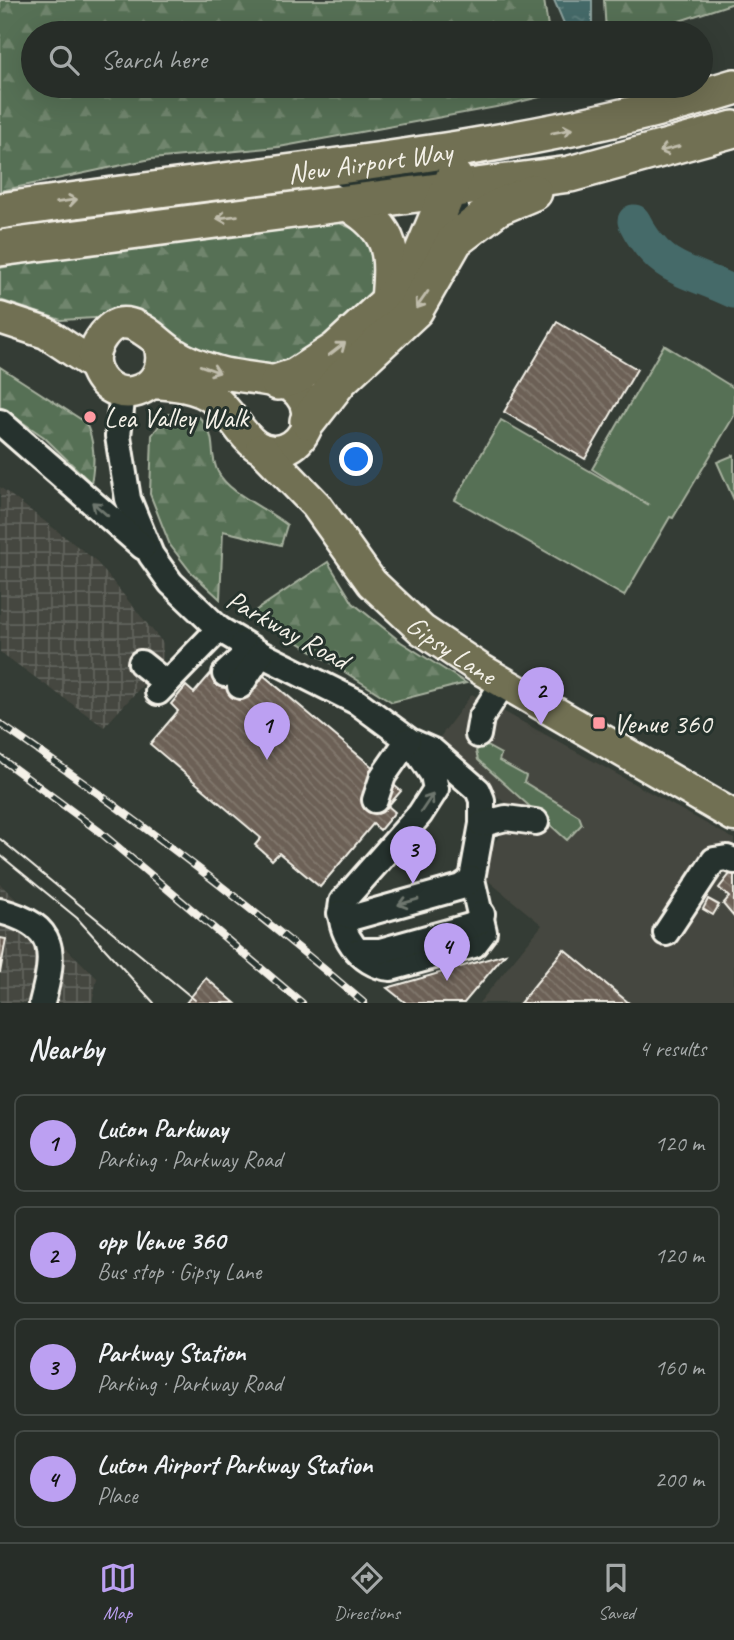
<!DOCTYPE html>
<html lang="en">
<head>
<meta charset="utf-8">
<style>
  :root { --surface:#272d28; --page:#2f3530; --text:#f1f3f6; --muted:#a4a8a8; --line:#434945; --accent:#bca0f2 }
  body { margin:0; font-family:Caveat,sans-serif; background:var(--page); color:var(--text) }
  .you { position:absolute; left:357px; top:460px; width:24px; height:24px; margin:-18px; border:5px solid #fff; border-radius:50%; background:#1a73e8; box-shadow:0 0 0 10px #1a73e833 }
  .badge { display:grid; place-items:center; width:46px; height:46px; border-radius:50%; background:var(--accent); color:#111; font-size:23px; font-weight:700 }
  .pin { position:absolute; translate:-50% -58px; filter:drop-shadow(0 2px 4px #0008) }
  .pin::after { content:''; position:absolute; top:37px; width:24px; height:21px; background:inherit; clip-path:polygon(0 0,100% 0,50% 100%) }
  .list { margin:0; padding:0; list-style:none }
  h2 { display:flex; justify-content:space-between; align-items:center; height:91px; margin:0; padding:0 28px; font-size:30px }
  h2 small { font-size:23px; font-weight:400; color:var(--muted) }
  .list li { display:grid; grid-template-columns:46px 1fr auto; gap:21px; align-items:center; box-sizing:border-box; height:98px; margin:0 14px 14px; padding:0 14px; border:2px solid var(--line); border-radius:10px }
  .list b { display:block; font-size:26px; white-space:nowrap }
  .list p { margin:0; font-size:23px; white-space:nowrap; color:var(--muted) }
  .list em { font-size:23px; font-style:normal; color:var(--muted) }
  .icon { flex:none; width:38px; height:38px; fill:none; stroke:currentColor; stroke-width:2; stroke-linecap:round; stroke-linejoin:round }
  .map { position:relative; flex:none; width:734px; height:1003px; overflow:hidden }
  .search { position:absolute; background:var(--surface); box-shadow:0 7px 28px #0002; left:21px; right:21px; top:21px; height:77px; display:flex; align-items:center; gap:18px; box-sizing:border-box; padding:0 24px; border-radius:38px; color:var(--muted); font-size:26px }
  .sheet { height:539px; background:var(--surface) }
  nav { display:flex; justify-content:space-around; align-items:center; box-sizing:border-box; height:98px; border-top:2px solid var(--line); background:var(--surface); font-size:19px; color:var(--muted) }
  nav a { display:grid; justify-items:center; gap:4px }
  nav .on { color:var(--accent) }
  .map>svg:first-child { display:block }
  .built { fill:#45473f }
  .industrial { fill:url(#industrial-grid) }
  .grass { fill:#577055; stroke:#a6b09e; stroke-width:2 }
  .forest { fill:url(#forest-firs); stroke:#a6b09e; stroke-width:2 }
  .water { fill:url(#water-ripples); stroke:#8ba09c; stroke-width:2 }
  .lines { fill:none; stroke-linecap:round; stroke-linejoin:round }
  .river { stroke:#456a69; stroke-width:33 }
  .building { fill:url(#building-back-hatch); stroke:#f4f1e8; stroke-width:2 }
  .minor-casing { stroke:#f4f1e8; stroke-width:30 }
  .major-casing { stroke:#f4f1e8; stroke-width:35 }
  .highway-casing { stroke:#f4f1e8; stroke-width:40 }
  .minor { stroke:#26332d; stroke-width:24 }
  .major { stroke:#716f52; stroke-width:30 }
  .highway { stroke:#716f52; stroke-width:35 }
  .tram { stroke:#f4f1e8; stroke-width:2 }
  .rail-casing { stroke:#f4f1e8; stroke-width:8 }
  .rail { stroke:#26332d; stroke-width:5; stroke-dasharray:16; stroke-linecap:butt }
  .oneway { stroke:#c0bdac }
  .oneway2 { stroke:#6e766e }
  .poi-dot { fill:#ff9aa2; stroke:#26332d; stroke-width:2.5 }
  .labels { text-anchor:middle; stroke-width:6; stroke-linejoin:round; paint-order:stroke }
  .street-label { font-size:28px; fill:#f4f1e8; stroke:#26332d }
  .poi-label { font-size:28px; fill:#f4f1e8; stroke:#26332d; text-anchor:start }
</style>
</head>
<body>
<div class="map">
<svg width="734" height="1003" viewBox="0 0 734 1003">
  <defs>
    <pattern id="industrial-grid" width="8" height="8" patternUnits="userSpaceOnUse" patternTransform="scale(1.75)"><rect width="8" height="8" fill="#45473f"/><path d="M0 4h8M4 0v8" fill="none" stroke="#60625b"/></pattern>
    <pattern id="forest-firs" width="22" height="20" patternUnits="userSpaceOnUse" patternTransform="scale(1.75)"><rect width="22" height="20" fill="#577055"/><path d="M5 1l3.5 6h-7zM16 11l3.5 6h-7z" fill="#70856d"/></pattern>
    <pattern id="water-ripples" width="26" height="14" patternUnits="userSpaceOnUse" patternTransform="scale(1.75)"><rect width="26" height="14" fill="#456a69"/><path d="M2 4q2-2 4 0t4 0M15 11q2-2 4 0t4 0" fill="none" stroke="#60807e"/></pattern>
    <pattern id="building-back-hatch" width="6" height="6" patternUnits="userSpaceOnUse" patternTransform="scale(1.75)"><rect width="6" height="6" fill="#6c6156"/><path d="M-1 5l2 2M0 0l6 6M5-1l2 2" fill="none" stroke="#82786e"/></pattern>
  </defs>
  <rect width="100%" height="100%" fill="#343c35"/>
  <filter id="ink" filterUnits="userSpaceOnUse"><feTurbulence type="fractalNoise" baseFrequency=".0143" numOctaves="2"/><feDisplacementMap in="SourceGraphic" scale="14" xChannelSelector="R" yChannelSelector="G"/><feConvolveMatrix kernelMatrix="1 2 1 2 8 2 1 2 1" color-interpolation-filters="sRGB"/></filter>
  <g filter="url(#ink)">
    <path class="built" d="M472 694 734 839V1003H479L542 925 480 874 486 852 506 829 505 803 434 745Z"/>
    <g class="industrial">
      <path d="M0 487 95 560 163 643V663L104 727 0 652Z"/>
      <path d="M0 884 97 978 92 1003H0Z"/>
    </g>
    <g class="grass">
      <path d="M664 345 734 388V416L673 518 670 517 624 596 455 500 501 420 649 505 592 469Z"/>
      <path d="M734 455V500L717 462Z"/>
      <path d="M483 744 501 754 499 761 526 776 524 782 579 816 582 824 567 840 478 760 476 751Z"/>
    </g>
    <g class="forest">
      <path d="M0 0H544L549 33H33V86H558L560 92 507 105 279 147 151 159 0 191Z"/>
      <path d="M604 0H734V3L643 33H606Z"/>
      <path d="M337 222 356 230 369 242 376 257 373 290 360 315 320 349 270 367 240 365 195 351 145 315 61 320 0 300V268L47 258Z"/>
      <path d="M0 367 85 422C95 439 95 464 91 483L44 437 0 407Z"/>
      <path d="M168 414 199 417C220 440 207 450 218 472 229 494 268 509 287 525L281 545 223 531 220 599 190 571 170 545 150 494 152 435Z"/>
      <path d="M328 562 353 603 401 642 466 683 392 702 252 613Z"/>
    </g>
    <path class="water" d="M554 0H592V29L568 33Z"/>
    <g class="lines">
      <path class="river" d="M634 221C660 273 687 269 734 292"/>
    </g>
    <g class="building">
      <path d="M557 322 637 369 585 459 504 412Z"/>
      <path d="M224 658 255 684 263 675 401 791 388 806 395 812 380 830 373 824 320 887 279 853 272 860 269 857 255 845 261 838 150 744 178 711 171 704 186 686 194 693Z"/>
      <path d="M734 869V917L723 904 729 897 719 888Z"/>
      <path d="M708 899 719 905 713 915 703 909Z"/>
      <path d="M0 938 6 939 0 973Z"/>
      <path d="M564 949 629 1003H520Z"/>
      <path d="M505 954 464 1003H406L387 988Z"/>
      <path d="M206 978 235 1003H186Z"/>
    </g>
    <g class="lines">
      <g class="minor-casing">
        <g id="minor">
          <path d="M344 175C377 179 403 173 434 176 457 196 461 212 455 240"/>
          <path d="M123 392 118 436 128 499 151 555 171 583 219 629 261 654 357 702 410 741 433 751 478 790 482 800V824L472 879 484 932 474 945 391 968C360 966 336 931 342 902L420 814 436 789 433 775 410 741"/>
          <path d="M0 422 143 547"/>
          <path d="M141 663 166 683"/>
          <path d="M225 674 243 657V644"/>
          <path d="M240 686 261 654"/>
          <path d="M158 692 219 629"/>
          <path d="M478 735 481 718 504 682"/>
          <path d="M375 800 383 776 408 740"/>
          <path d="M482 824 506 818 536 822"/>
          <path d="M0 911C58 926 55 952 42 1003"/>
          <path d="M340 913 354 917 461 887 472 879"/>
          <path d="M666 933 714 860 727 858 734 861"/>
          <path d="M358 951H380L470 926 479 922 482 914"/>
        </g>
      </g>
      <g class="major-casing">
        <g id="major">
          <path d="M0 318 46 333 94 365"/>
          <path d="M151 383C173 384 197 386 214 399 238 416 248 461 285 449 296 445 303 436 307 426 309 411 306 397 293 388 279 378 235 378 215 371 202 367 186 361 175 354 153 340 124 301 100 340 94 349 92 360 96 370 114 413 176 389 158 341"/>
          <path id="s1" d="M262 449 316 505 372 583 422 630 482 670 734 816"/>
        </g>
      </g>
      <g class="highway-casing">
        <g id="highway">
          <path d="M350 204C394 231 393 253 389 301"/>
          <path id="s2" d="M0 211C245 173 496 160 734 87"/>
          <path d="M0 248 570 174 734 129"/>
          <path d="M278 382 296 376 336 350 389 301 416 268 454 177"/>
          <path d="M308 421 340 380 415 310 455 240 498 207 534 192"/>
        </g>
      </g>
      <use href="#minor" class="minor"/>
      <use href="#major" class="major"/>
      <use href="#highway" class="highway"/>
      <g class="tram">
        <path d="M0 839 195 1000"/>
        <path d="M0 855 77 918 154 1003"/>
      </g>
      <g class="rail-casing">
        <g id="rail">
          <path d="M0 724C126 811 248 903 364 1003"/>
          <path d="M0 758 100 832 302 1003"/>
        </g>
      </g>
      <use href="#rail" class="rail"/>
    </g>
    <defs><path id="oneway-shaft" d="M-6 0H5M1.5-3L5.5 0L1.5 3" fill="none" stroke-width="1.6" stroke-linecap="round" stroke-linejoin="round" transform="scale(1.75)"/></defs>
    <g class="oneway">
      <use href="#oneway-shaft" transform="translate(562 131) rotate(-11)"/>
      <use href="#oneway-shaft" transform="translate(669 149) rotate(165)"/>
      <use href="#oneway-shaft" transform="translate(67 201) rotate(-9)"/>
      <use href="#oneway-shaft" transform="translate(227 217) rotate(173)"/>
      <use href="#oneway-shaft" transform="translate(422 300) rotate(125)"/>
      <use href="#oneway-shaft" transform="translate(337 349) rotate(-38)"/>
      <use href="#oneway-shaft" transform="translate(210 369) rotate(20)"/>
    </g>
    <g class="oneway2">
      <use href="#oneway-shaft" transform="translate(100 509) rotate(-139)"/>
      <use href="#oneway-shaft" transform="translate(427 803) rotate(-56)"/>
      <use href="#oneway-shaft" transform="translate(408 902) rotate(164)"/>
    </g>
  </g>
  <g class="poi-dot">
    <circle cx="90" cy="417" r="7"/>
    <rect x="592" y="716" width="14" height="14" rx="3.5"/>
  </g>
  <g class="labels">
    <g class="street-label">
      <text dy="10" stroke="none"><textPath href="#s2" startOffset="373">New Airport Way</textPath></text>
      <text transform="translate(288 629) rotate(29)" y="10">Parkway Road</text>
      <text dy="10" stroke="none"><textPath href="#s1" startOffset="278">Gipsy Lane</textPath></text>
    </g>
    <g class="poi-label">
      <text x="104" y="427">Lea Valley Walk</text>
      <text x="613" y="733">Venue 360</text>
    </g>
  </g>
</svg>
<div class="you"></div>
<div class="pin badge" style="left:267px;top:760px">1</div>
<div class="pin badge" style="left:541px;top:725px">2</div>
<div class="pin badge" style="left:413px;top:884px">3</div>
<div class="pin badge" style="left:447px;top:981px">4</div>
<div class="search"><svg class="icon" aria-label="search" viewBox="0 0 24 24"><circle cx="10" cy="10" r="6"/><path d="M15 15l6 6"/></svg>Search here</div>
</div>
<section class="sheet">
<h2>Nearby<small>4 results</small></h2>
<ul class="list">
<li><span class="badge">1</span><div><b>Luton Parkway</b><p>Parking · Parkway Road</p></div><em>120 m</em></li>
<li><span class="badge">2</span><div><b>opp Venue 360</b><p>Bus stop · Gipsy Lane</p></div><em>120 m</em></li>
<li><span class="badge">3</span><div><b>Parkway Station</b><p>Parking · Parkway Road</p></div><em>160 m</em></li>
<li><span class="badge">4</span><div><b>Luton Airport Parkway Station</b><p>Place</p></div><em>200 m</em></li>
</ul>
</section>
<nav>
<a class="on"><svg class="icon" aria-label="map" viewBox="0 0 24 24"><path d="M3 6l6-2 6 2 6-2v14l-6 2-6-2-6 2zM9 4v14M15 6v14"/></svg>Map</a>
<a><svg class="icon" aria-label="directions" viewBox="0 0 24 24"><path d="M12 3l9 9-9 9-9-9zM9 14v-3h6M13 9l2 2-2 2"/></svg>Directions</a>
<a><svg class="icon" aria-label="saved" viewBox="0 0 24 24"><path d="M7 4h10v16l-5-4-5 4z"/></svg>Saved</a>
</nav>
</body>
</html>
